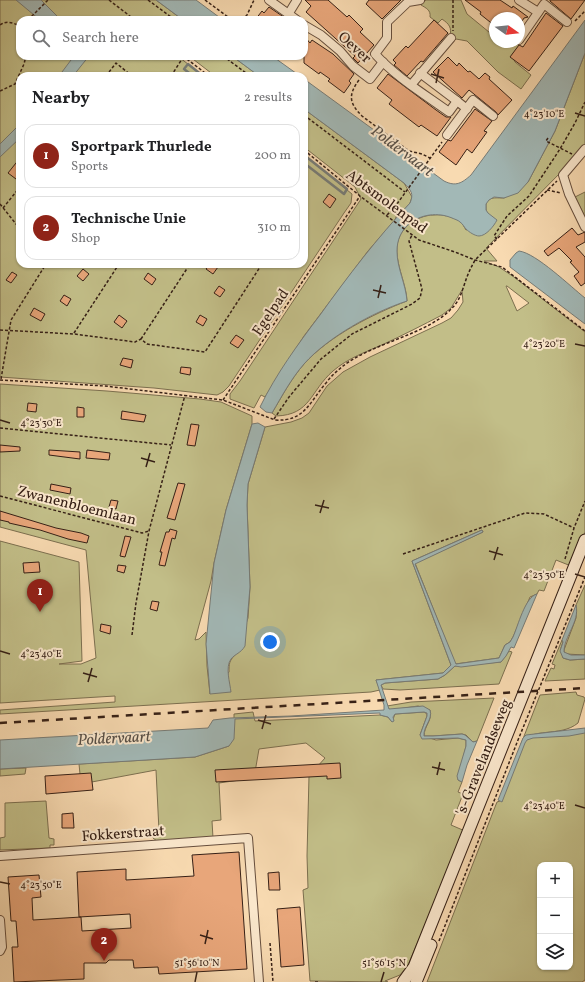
<!DOCTYPE html>
<html lang="en">
<head>
<meta charset="utf-8">
<style>
  :root { --surface:#fff; --page:#f6f6f6; --text:#202124; --muted:#757577; --line:#e0e0e0; --accent:#8f2418 }
  body { margin:0; font-family:Vollkorn,serif; background:var(--page); color:var(--text) }
  .controls { position:absolute; right:12px; bottom:12px; display:grid; overflow:hidden; border-radius:8px; box-shadow:0 1px 3px #0004 }
  .controls button { width:36px; height:36px; display:grid; place-items:center; padding:0; border:0; border-bottom:1px solid var(--line); background:var(--surface); color:var(--text); font:20px sans-serif }
  .compass { position:absolute; left:489px; top:12px; width:36px; height:36px; border-radius:50%; background:var(--surface); box-shadow:0 1px 3px #0004; rotate:105deg }
  .you { position:absolute; left:270px; top:642px; width:14px; height:14px; margin:-10px; border:3px solid #fff; border-radius:50%; background:#1a73e8; box-shadow:0 0 0 6px #1a73e833 }
  .badge { display:grid; place-items:center; width:26px; height:26px; border-radius:50%; background:var(--accent); color:#fff; font-size:13px; font-weight:700 }
  .pin { position:absolute; translate:-50% -33px; filter:drop-shadow(0 1px 2px #0008) }
  .pin::after { content:''; position:absolute; top:21px; width:14px; height:12px; background:inherit; clip-path:polygon(0 0,100% 0,50% 100%) }
  .list { margin:0; padding:0; list-style:none }
  h2 { display:flex; justify-content:space-between; align-items:center; height:52px; margin:0; padding:0 16px; font-size:17px }
  h2 small { font-size:13px; font-weight:400; color:var(--muted) }
  .list li { display:grid; grid-template-columns:26px 1fr auto; gap:12px; align-items:center; box-sizing:border-box; height:64px; margin:0 8px 8px; padding:0 8px; border:1px solid var(--line); border-radius:12px }
  .list b { display:block; font-size:15px; white-space:nowrap }
  .list p { margin:0; font-size:13px; white-space:nowrap; color:var(--muted) }
  .list em { font-size:13px; font-style:normal; color:var(--muted) }
  .icon { flex:none; width:22px; height:22px; fill:none; stroke:currentColor; stroke-width:2; stroke-linecap:round; stroke-linejoin:round }
  .map { position:relative; flex:none; width:585px; height:982px; overflow:hidden }
  .search { position:absolute; background:var(--surface); box-shadow:0 1px 3px #0004; left:16px; top:16px; width:292px; height:44px; display:flex; align-items:center; gap:10px; box-sizing:border-box; padding:0 14px; border-radius:12px; color:var(--muted); font-size:15px }
  .panel { position:absolute; background:var(--surface); box-shadow:0 1px 3px #0004; left:16px; top:72px; width:292px; height:196px; border-radius:12px }
  .map>svg:first-child { display:block }
  .green { fill:#c2be88; stroke:#7c6f4f; fill-rule:evenodd }
  .water { fill:#a2b8b6; stroke:#777b76 }
  .lines { fill:none; stroke-linecap:round; stroke-linejoin:round }
  .stream { stroke:#777b76; stroke-width:2.5 }
  .building { fill:#e8a67a; stroke:#362016 }
  .minor-casing { stroke:#664e3d; stroke-width:10 }
  .secondary-casing { stroke:#362016; stroke-width:13 }
  .path { stroke:#362016; stroke-width:1.5; stroke-dasharray:3 2; stroke-linecap:butt }
  .minor { stroke:#fae7cc; stroke-width:8 }
  .secondary { stroke:#fae7cc; stroke-width:11 }
  .rail { stroke:#362016; stroke-width:2.5; stroke-dasharray:7 7; stroke-linecap:butt }
  .ticks { fill:none; stroke:#362016; stroke-width:1.5 }
  .labels { text-anchor:middle; stroke-width:4; stroke-linejoin:round; paint-order:stroke }
  .street-label { font-size:15px; fill:#362016; stroke:#fae7cc }
  .water-label { font-size:16px; font-style:italic; fill:#564e46; stroke:#fae7cc }
  .ticks-label { font-size:10px; text-anchor:middle; fill:#362016; stroke:#fae7cc; stroke-width:4; stroke-linejoin:round; paint-order:stroke }
</style>
</head>
<body>
<div class="map">
<svg width="585" height="982" viewBox="0 0 585 982">
  <rect width="100%" height="100%" fill="#f8dab1"/>
  <filter id="stains"><feTurbulence type="fractalNoise" baseFrequency=".005" numOctaves="4"/><feColorMatrix values="0 0 0 0 .2 0 0 0 0 .09 0 0 0 0 .02 0 0 0 .5 -.17"/></filter>
  <radialGradient id="worn" r=".72"><stop offset=".6" stop-color="#630" stop-opacity="0"/><stop offset="1" stop-color="#630" stop-opacity=".3"/></radialGradient>
  <g class="green">
    <path d="M0 0H156L183 20H20V56H180L179 57 203 76H20V264H304V155L352 194 351 203 344 213 229 386 223 392 217 395 154 388 0 377Z"/>
    <path d="M426 0H461L467 14 495 37V42H519L523 40 512 55 515 62 531 75 521 89 498 72 467 41 456 39 454 41 450 37C452 27 449 24 442 19L438 23 430 17C431 10 426 8 421 5Z"/>
    <path d="M585 53V145L567 166 486 248 497 261H484L499 267 514 277 585 332V532L571 566 556 560 544 591 539 590 537 594 530 597 513 637 510 642 505 645 499 658 455 664 415 563 483 532 482 530 412 561 451 665 443 673 376 680 380 690 371 692 0 714V710L115 702V696L0 703V541L79 562 82 661 59 664H81L96 658 86 550 0 527V384L107 391 200 399 221 402 252 416V424L226 510 214 563 211 581 195 640 199 639 206 632 207 666 210 694 229 672C229 664 229 661 235 655L248 618 250 587 247 505 248 484 265 427 291 422 302 418 309 413 327 386 343 372 370 357 442 323 451 318 458 310 463 302 462 290 451 308 442 315C423 325 403 335 384 344 366 352 348 358 333 371 310 391 311 415 276 416L272 413C282 396 291 379 304 364 329 336 373 314 407 301 406 276 384 247 408 225 415 219 425 215 434 215 442 214 454 217 461 222 463 224 464 227 466 230L496 220C494 218 490 216 488 214 486 211 486 210 486 207 485 196 496 198 504 198L528 182 555 131ZM506 286H507L529 303 517 311Z"/>
    <path d="M189 56H232L259 76H215Z"/>
    <path d="M304 109 404 183 412 197 410 203 398 217V211L395 220 368 251 304 336 265 397 261 395 254 408 230 399V394L240 381 361 199 355 187 304 147Z"/>
    <path d="M585 192V217L575 197Z"/>
    <path d="M585 585V655L566 654 564 653V650L576 618V605Z"/>
    <path d="M562 640 563 642 561 648 563 658 570 660 585 659V679L545 681 551 668 554 669 555 665 552 664Z"/>
    <path d="M509 651 512 652 499 684 400 690 383 689 381 685 385 683 438 679 445 675 455 666 501 662Z"/>
    <path d="M576 692 577 695 584 697 585 699 578 723C560 738 531 726 521 744L540 695Z"/>
    <path d="M494 698 477 741 473 742 466 735 462 734 433 736H424C424 726 433 720 430 710L418 706 391 710 389 709 387 706 411 702Z"/>
    <path d="M253 712 255 721 380 715 388 717 392 722 395 714 424 712 427 714V716L420 735 436 740 458 738 466 740V746L458 780 462 782 458 792 463 794 451 825 465 831 408 965 400 975 385 981 388 982 310 981 303 890 308 888 307 856 309 776 325 758 306 743 259 749 254 778 219 783 221 820 212 821 213 838 157 841 153 838V832L159 831 156 770 81 784 79 764 195 757 229 746 234 721V714Z"/>
    <path d="M585 732V980L582 982H427L495 807 497 802 500 801 523 744 527 739 533 737ZM540 865H570V967H540Z"/>
    <path d="M26 768 25 774 0 776V769Z"/>
    <path d="M46 801 49 838 54 839V845H50V848L0 850V838L5 837V803Z"/>
  </g>
  <g class="water">
    <path d="M16 0H41L61 20H40Z"/>
    <path d="M156 0H196L223 20H183Z"/>
    <path d="M585 20V53L555 131 528 182 518 193 504 198 494 197 489 200 486 204V210L488 213 497 220C494 226 486 236 479 236 475 236 469 232 466 229 464 227 463 224 460 222 458 220 454 219 452 218 438 212 421 214 409 224 401 231 397 240 397 251 397 268 406 285 407 301 373 312 328 337 304 364 291 379 282 396 272 413L266 412 260 407C276 374 298 344 320 315 348 276 377 238 410 203 414 194 411 190 404 183L304 109V79L444 181C456 187 462 183 471 175Z"/>
    <path d="M74 56H89L73 76H59Z"/>
    <path d="M232 56H272L300 76H259Z"/>
    <path d="M20 124V138L0 157V144Z"/>
    <path d="M519 251C536 253 571 287 585 298V324L510 267V260L516 253Z"/>
    <path d="M258 423 265 427 248 484 247 505 250 587 245 646C241 653 235 654 231 659 225 667 230 683 231 692L210 694 206 644 214 563 226 510 252 424Z"/>
    <path d="M482 530 483 532 415 564 456 664 499 658 505 645 510 642 513 637C518 626 525 597 537 594L514 648 511 647 506 656 501 662 461 667 455 666 445 675 438 679 385 683 381 685 389 709 423 706 430 710C433 720 423 726 424 736H433L462 734 465 735 473 742 477 741 467 765 462 782 458 780 457 776 466 746V740L458 738 422 739 420 735 427 716V713L424 712 395 714 393 717 394 721 392 722 388 717 380 715V713L235 719 234 739 229 746 195 757 0 769V740L208 728 213 720 230 718 291 716 384 710V705L376 680 443 673 451 665 412 561Z"/>
    <path d="M576 605C580 622 564 636 564 652L571 655H585V659L570 660 563 658 560 651 563 642 562 640Z"/>
    <path d="M585 728V733L569 736 533 738 527 740 525 743 502 802 498 800 523 738 526 735Z"/>
  </g>
  <g class="lines">
    <g class="stream">
      <path d="M193 76 184 69 188 64 203 76"/>
      <path d="M304 155 347 189 344 194 304 163"/>
    </g>
  </g>
  <g class="building">
    <path d="M305 0H328L347 17 349 15 363 29 360 32 374 45 358 63 353 58 355 56 306 12 311 6Z"/>
    <path d="M369 0H401L382 19 366 4Z"/>
    <path d="M465 0H500L512 8 513 6 528 17 524 18 519 26V18H495V26L480 14 481 12Z"/>
    <path d="M550 0H585L571 19 550 1Z"/>
    <path d="M269 7 288 20H255L262 11 264 13Z"/>
    <path d="M546 13 563 26 529 71 510 57 519 45 523 47Z"/>
    <path d="M434 20 448 33 423 62 421 61 407 76 394 65 396 63 393 60 406 46 408 48Z"/>
    <path d="M304 36 310 43 312 40 333 54 354 74 349 81 351 83 344 93 328 81 330 79 320 72 319 74 304 63Z"/>
    <path d="M448 57 457 66 459 63 468 72 470 71 479 79 485 73 490 77 489 79 512 100 498 115 496 112 469 90 462 98 433 72Z"/>
    <path d="M388 74 436 110 446 117H451L437 136 421 125 419 127 389 104 392 100 377 88Z"/>
    <path d="M475 109 492 121 484 131 487 132 472 153 467 149 456 165 439 152 448 140 451 141Z"/>
    <path d="M20 158V182L8 173Z"/>
    <path d="M329 194 336 199 330 208 323 202Z"/>
    <path d="M572 228 578 235 585 232V242L576 247 585 257V283L581 286 574 276 579 272 570 262 572 261 559 248 548 256 544 251Z"/>
    <path d="M210 264H214L218 267 213 274 206 269Z"/>
    <path d="M83 269 89 274 83 281 77 276Z"/>
    <path d="M12 272 17 275 11 283 6 280Z"/>
    <path d="M148 273 156 279 152 285 144 279Z"/>
    <path d="M219 286 225 290 220 297 214 293Z"/>
    <path d="M64 295 71 299 67 306 60 301Z"/>
    <path d="M34 308 45 314 41 321 30 315Z"/>
    <path d="M119 315 127 321 122 328 114 322Z"/>
    <path d="M200 315 207 319 203 326 196 322Z"/>
    <path d="M236 335 244 340 238 348 230 343Z"/>
    <path d="M123 358 133 360 131 368 120 365Z"/>
    <path d="M181 367 191 368 190 375 180 373Z"/>
    <path d="M28 403 37 404 36 412 27 411Z"/>
    <path d="M77 407 84 408V417H77Z"/>
    <path d="M122 411 146 415 144 422 121 419Z"/>
    <path d="M191 424 199 425 195 446 187 445Z"/>
    <path d="M0 445 20 447V451L0 452Z"/>
    <path d="M49 450 80 452V459L49 455Z"/>
    <path d="M87 450 110 453 109 460 86 458Z"/>
    <path d="M178 483 185 484 175 520 167 518Z"/>
    <path d="M51 484 71 488 70 494 50 490Z"/>
    <path d="M111 500 118 501 116 509 109 507Z"/>
    <path d="M0 511 56 528 81 533 89 536 87 543 68 539 40 530 9 523V522L0 520Z"/>
    <path d="M170 529 177 531 175 539 172 538 165 566 159 565 162 552H160L166 532H169Z"/>
    <path d="M125 536 131 537 125 557 120 556Z"/>
    <path d="M39 562 40 572 24 573 23 563Z"/>
    <path d="M118 565 126 566 124 573 117 571Z"/>
    <path d="M152 601 159 602 157 611 150 609Z"/>
    <path d="M101 624 111 626 110 634 100 631Z"/>
    <path d="M340 763 341 778 327 779V776L216 782 215 770Z"/>
    <path d="M91 773 93 790 46 794 45 776Z"/>
    <path d="M73 813 74 828H62V814Z"/>
    <path d="M239 852 247 969 159 974 158 967 134 968 133 960H109L106 963H84V979L14 982 12 947H18L16 921H11L8 877 39 875 41 897 32 898 33 920 81 917 82 931 131 928 130 914 79 917 77 872 126 869V880L194 876 192 855Z"/>
    <path d="M279 872 280 890H269L268 873Z"/>
    <path d="M300 907 304 965 281 967 277 909Z"/>
  </g>
  <g class="lines">
    <g class="minor-casing">
      <g id="minor">
        <path d="M269 0 297 20"/>
        <path d="M420 0 408 2 387 22V38L375 54C396 77 424 94 449 112L457 101 467 109"/>
        <path d="M519 0 538 12"/>
        <path d="M289 13 297 0"/>
        <path d="M304 25 321 35 340 51 353 66 370 79 383 62"/>
        <path d="M519 40 544 4 567 22"/>
        <path d="M420 73 457 101"/>
        <path d="M411 85 451 38"/>
        <path d="M447 135 473 100 493 116"/>
        <path d="M585 149 563 175 569 194 585 227"/>
        <path d="M0 856 248 838 259 982"/>
        <path d="M0 920 2 947 0 951"/>
      </g>
    </g>
    <g class="secondary-casing">
      <g id="secondary">
        <path d="M403 982 414 967 585 540"/>
        <path d="M416 982 431 945"/>
      </g>
    </g>
    <g class="path">
      <path d="M109 0 135 20"/>
      <path d="M148 0 175 20"/>
      <path d="M205 0 232 20"/>
      <path d="M453 0V31"/>
      <path d="M28 20 48 0"/>
      <path d="M242 20 247 15 254 0"/>
      <path d="M575 21 585 11"/>
      <path d="M0 25C7 20 13 23 20 26"/>
      <path d="M183 56 209 76"/>
      <path d="M223 56 250 76"/>
      <path d="M106 76 116 63 132 76"/>
      <path d="M171 76 184 56"/>
      <path d="M359 80C348 95 349 103 362 116L409 151 422 154 430 158"/>
      <path d="M0 91 15 84 24 64 26 56"/>
      <path d="M304 115 405 192"/>
      <path d="M548 138 546 141 572 154"/>
      <path d="M304 150 360 196 419 240 455 252 475 260 502 267 585 331"/>
      <path d="M547 190 561 193"/>
      <path d="M0 204 20 229"/>
      <path d="M3 208 20 187"/>
      <path d="M387 215 394 208 442 142"/>
      <path d="M497 239 494 236 507 216 529 196 560 149 575 123 585 102"/>
      <path d="M0 330 74 334 135 342 141 339 147 344 205 352 262 264"/>
      <path d="M74 333 119 264"/>
      <path d="M141 339 190 264"/>
      <path d="M1 379 11 320 46 264"/>
      <path d="M0 380 105 386 214 399 223 400 275 420C305 422 310 401 326 383 331 376 337 371 343 366 374 342 428 335 453 307 461 299 463 287 467 277 469 271 472 266 475 260L557 181"/>
      <path d="M223 400 360 196"/>
      <path d="M274 419 289 397 321 359 352 334 412 304 420 298 422 289 409 241 412 235"/>
      <path d="M0 428 171 445"/>
      <path d="M0 496 142 533 149 531"/>
      <path d="M403 554 525 513 544 514 574 528"/>
      <path d="M565 559 574 528 585 501"/>
      <path d="M132 635 136 603 149 531 185 395"/>
      <path d="M439 941 518 740 585 577"/>
      <path d="M270 943 273 982"/>
      <path d="M315 982H318"/>
    </g>
    <use href="#minor" class="minor"/>
    <use href="#secondary" class="secondary"/>
    <path class="rail" d="M0 723 585 688"/>
  </g>
  <path class="ticks" d="M431 74 444 78M436 83 439 69M575 113 585 116M373 290 386 293M378 298 381 285M575 344 585 346M0 420 10 423M141 458 155 462M146 467 150 453M315 505 329 508M320 513 324 500M489 551 503 555M494 560 498 547M575 574 585 577M0 651 10 654M83 673 97 677M88 682 92 668M258 720 271 724M262 729 266 715M432 767 445 770M437 775 440 762M575 805 585 808M0 882 10 884M200 935 213 939M205 944 208 930M195 982 197 972M381 982 384 972"/>
  <g class="labels">
    <g class="street-label">
      <text transform="translate(355 47) rotate(42)" y="5">Oever</text>
      <text transform="translate(387 201) rotate(36)" y="5">Abtsmolenpad</text>
      <text transform="translate(270 312) rotate(-56)" y="5">Egelpad</text>
      <text transform="translate(77 505) rotate(14)" y="5">Zwanenbloemlaan</text>
      <text transform="translate(483 757) rotate(-68)" y="5">'s-Gravelandseweg</text>
      <text transform="translate(123 833) rotate(-4)" y="5">Fokkerstraat</text>
    </g>
    <g class="water-label">
      <text transform="translate(403 150) rotate(37)" y="6">Poldervaart</text>
      <text transform="translate(114 737) rotate(-3)" y="6">Poldervaart</text>
    </g>
  </g>
  <g class="ticks-label">
    <text x="544" y="117">4°23'10"E</text>
    <text x="544" y="347">4°23'20"E</text>
    <text x="41" y="426">4°23'30"E</text>
    <text x="544" y="578">4°23'30"E</text>
    <text x="41" y="657">4°23'40"E</text>
    <text x="544" y="809">4°23'40"E</text>
    <text x="41" y="888">4°23'50"E</text>
    <text x="197" y="966">51°56'10"N</text>
    <text x="384" y="966">51°56'15"N</text>
  </g>
  <rect width="100%" height="100%" filter="url(#stains)"/>
  <rect width="100%" height="100%" fill="url(#worn)"/>
</svg>
<div class="controls">
<button>+</button>
<button>−</button>
<button><svg class="icon" aria-label="layers" viewBox="0 0 24 24"><path d="M12 4l9 5-9 5-9-5zM3 14l9 5 9-5"/></svg></button>
</div>
<svg class="compass" viewBox="-18 -18 36 36"><path d="M0-13l5 13h-10z" fill="#e53935"/><path d="M0 13l5-13h-10z" fill="#757577"/></svg>
<div class="you"></div>
<div class="pin badge" style="left:40px;top:612px">1</div>
<div class="pin badge" style="left:104px;top:961px">2</div>
<div class="search"><svg class="icon" aria-label="search" viewBox="0 0 24 24"><circle cx="10" cy="10" r="6"/><path d="M15 15l6 6"/></svg>Search here</div>
<section class="panel">
<h2>Nearby<small>2 results</small></h2>
<ul class="list">
<li><span class="badge">1</span><div><b>Sportpark Thurlede</b><p>Sports</p></div><em>200 m</em></li>
<li><span class="badge">2</span><div><b>Technische Unie</b><p>Shop</p></div><em>310 m</em></li>
</ul>
</section>
</div>
</body>
</html>
